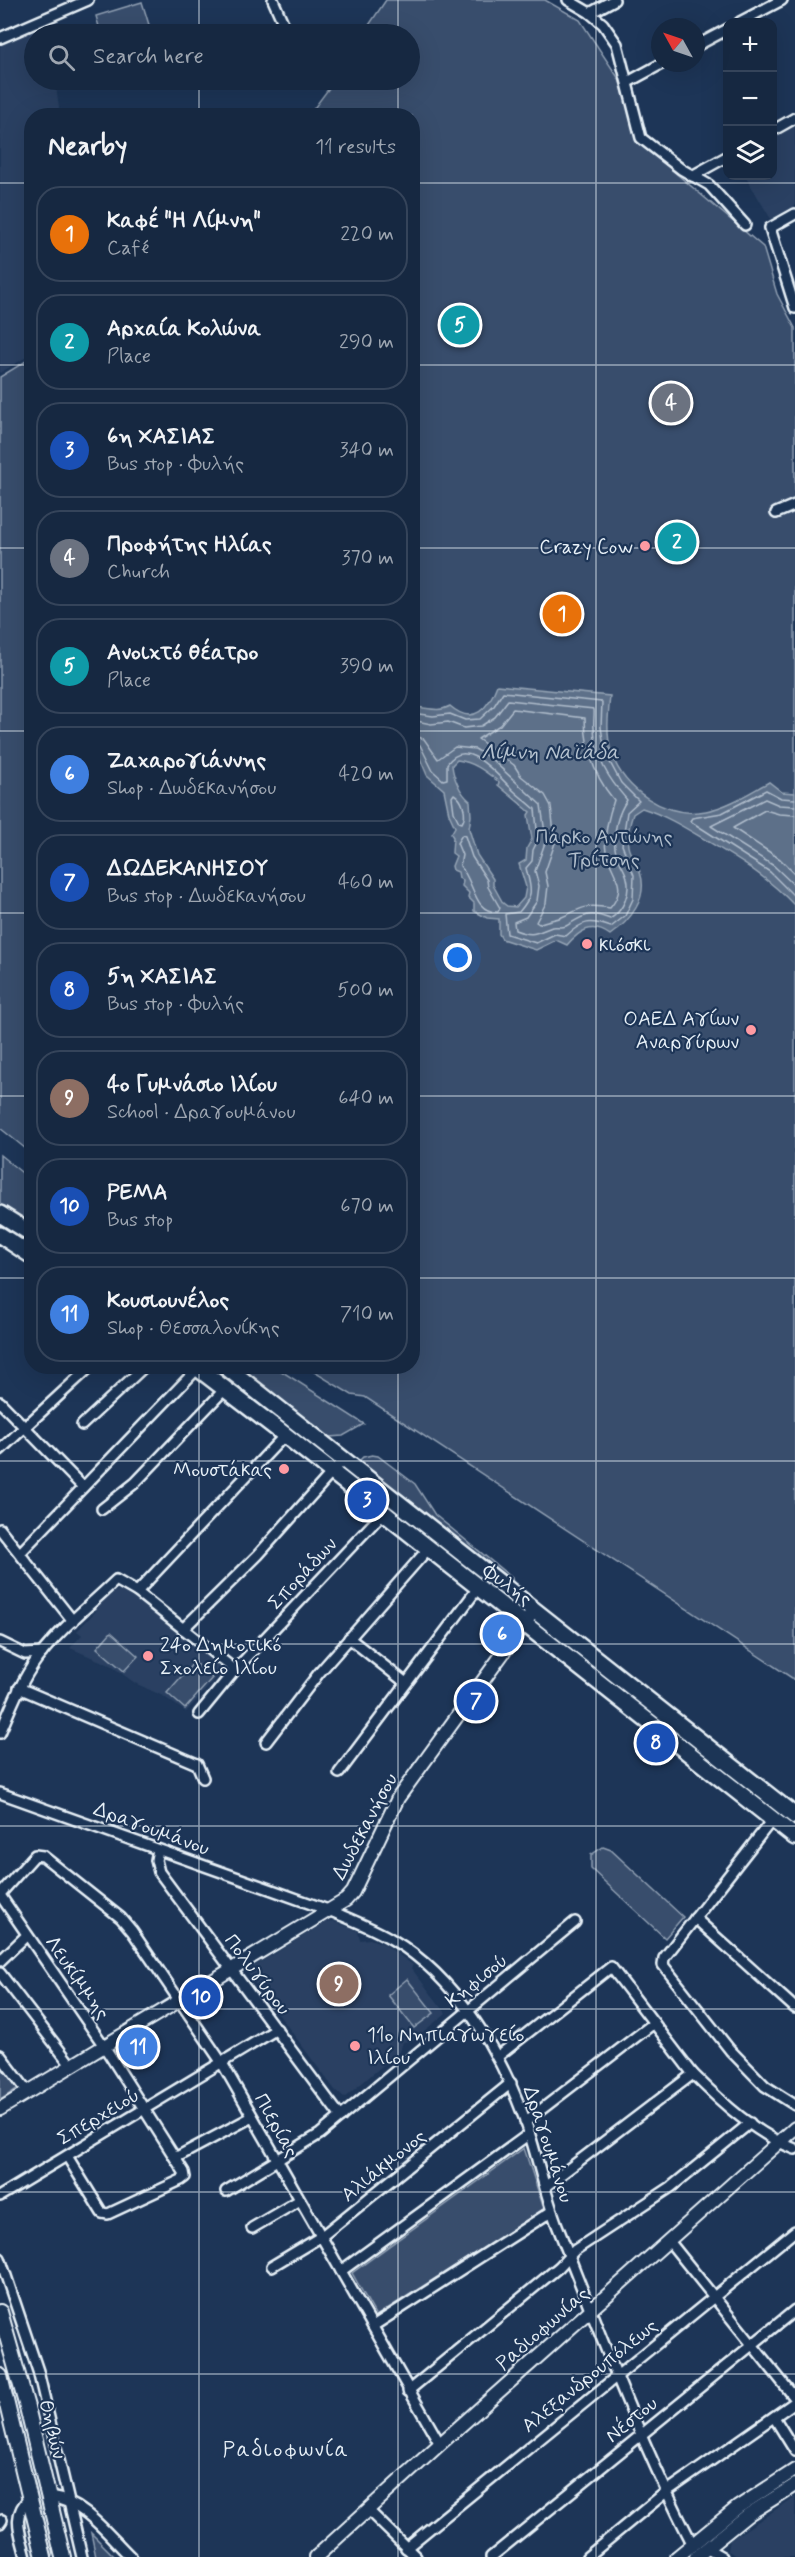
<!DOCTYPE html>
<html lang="en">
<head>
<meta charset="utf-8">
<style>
  :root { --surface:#162841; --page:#1f3048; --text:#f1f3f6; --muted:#9ea6b1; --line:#35445a; --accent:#ea580c }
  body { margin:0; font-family:Mynerve,sans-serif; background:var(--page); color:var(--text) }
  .controls { position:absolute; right:18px; top:18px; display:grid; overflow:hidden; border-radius:12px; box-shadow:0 6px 24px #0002 }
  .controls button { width:54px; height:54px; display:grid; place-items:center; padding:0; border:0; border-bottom:2px solid var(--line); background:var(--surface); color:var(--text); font:30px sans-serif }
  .compass { position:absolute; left:651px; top:18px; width:54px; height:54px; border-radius:50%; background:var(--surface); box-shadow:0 6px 24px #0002; rotate:310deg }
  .you { position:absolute; left:458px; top:958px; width:21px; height:21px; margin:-15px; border:4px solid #fff; border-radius:50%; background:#1a73e8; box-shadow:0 0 0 9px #1a73e833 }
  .badge { display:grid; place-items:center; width:39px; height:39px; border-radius:50%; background:var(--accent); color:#fff; font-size:20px; font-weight:700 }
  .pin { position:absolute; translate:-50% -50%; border:3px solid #fff; box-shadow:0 2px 6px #0006 }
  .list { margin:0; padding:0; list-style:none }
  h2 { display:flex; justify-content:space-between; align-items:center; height:78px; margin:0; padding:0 24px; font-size:26px }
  h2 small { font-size:20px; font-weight:400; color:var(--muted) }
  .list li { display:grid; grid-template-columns:39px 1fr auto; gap:18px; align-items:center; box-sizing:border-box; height:96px; margin:0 12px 12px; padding:0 12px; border:2px solid var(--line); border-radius:24px }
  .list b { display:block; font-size:22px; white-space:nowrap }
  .list p { margin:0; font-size:20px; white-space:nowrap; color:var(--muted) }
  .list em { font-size:20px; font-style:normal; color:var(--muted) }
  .icon { flex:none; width:33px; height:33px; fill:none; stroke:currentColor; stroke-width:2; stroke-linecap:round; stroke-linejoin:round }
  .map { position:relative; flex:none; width:795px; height:2557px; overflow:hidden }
  .search { position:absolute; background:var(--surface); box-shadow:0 6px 24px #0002; left:24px; top:24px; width:396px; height:66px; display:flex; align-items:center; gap:15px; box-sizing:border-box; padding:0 21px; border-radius:33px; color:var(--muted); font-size:22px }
  .panel { position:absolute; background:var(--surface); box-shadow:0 6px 24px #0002; left:24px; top:108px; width:396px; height:1266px; border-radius:24px }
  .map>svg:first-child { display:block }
  .built { fill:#2a4162 }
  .green { fill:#374d6c; stroke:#909fb2; stroke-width:1.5 }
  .water { fill:#5d7089; stroke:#95a4b5; stroke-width:1.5; fill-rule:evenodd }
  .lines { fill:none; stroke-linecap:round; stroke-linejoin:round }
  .shore { stroke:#b0bdcc; stroke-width:1.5 }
  .minor-casing { stroke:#e8f1f8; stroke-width:14 }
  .tertiary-casing { stroke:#e8f1f8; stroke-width:16 }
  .secondary-casing { stroke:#e8f1f8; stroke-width:18 }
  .primary-casing { stroke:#e8f1f8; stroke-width:20 }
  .minor { stroke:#1d3557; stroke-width:9 }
  .tertiary { stroke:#1d3557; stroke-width:12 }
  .secondary { stroke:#1d3557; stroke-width:14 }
  .primary { stroke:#1d3557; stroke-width:15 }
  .grid { fill:none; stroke:#e8f1f8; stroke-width:1.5; stroke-opacity:0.55 }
  .poi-dot { fill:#ff9aa2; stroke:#1d3557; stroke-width:2 }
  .labels { text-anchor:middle; stroke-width:4.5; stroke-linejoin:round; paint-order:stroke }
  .poi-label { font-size:20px; fill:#e8f1f8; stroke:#1d3557; text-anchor:end }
  .park-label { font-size:20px; fill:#b3c0ce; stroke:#1d3557 }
  .street-label { font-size:20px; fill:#e8f1f8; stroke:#1d3557 }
  .water-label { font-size:21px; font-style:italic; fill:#b7c4d1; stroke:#1d3557 }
  .neighbourhood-label { font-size:21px; letter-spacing:1.5px; fill:#e8f1f8; stroke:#1d3557 }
</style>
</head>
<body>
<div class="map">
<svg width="795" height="2557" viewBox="0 0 795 2557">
  <rect width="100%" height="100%" fill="#1d3557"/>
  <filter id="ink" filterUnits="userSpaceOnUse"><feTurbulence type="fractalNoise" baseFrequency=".0167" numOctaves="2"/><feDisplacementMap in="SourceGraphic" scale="12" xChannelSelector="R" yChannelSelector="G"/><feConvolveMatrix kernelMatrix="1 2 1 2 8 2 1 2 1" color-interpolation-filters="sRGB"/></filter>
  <g filter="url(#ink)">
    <g class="built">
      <path d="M47 23 49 34H34V80H55L60 115 32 116 31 354 0 373V44Z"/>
      <path d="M795 125V206L771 219 745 176H772L773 138Z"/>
      <path d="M123 1589 220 1667 221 1673 186 1712 163 1696 135 1683 110 1665 70 1648 82 1635 77 1631 96 1611 98 1602 108 1594Z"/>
      <path d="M333 1921 358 1931 360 1940 370 1939 384 1944 413 1965 411 1968 446 2013 412 2041 403 2042 400 2051 344 2098 335 2090 246 1971 326 1922Z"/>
      <path d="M795 2497V2557H739L728 2551 730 2540Z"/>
    </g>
    <g class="green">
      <path d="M386 0H545L580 20 619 79 639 142 763 247 777 294 795 328V1680L365 1397 352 1395 306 1367 412 1366V116L309 115 335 80H410V34H363Z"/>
      <path d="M142 2 150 28 128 34H101L96 16Z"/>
      <path d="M31 358V1153L0 1128V377Z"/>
      <path d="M0 1155 31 1180V1225L0 1205Z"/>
      <path d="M238 1367H275L364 1424 343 1436 329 1437Z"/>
      <path d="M372 1455 378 1456 415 1484 435 1515 512 1578 513 1584 359 1461 363 1457Z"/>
      <path d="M111 1632 138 1656 124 1671 97 1648Z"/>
      <path d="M194 1662 212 1678 185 1709 167 1693Z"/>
      <path d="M603 1847 611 1850 683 1917 665 1938 591 1869V1855Z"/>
      <path d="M407 1979 434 2013 414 2028 388 1995Z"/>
      <path d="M0 2065 18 2088 0 2100Z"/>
      <path d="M524 2148 544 2209 376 2316 352 2273Z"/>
      <path d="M91 2533 115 2557H96Z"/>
    </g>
    <path class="water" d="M497 685 610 696C608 715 606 733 611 752 623 789 665 819 706 811 728 807 749 793 769 782L782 792 795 793V906C769 878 742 862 709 842 687 829 667 816 642 808L633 814C630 823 627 836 628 846 629 854 637 864 640 872 649 898 630 921 610 935 592 922 580 930 567 945L556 940 536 950 502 939 499 934V919L487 918 474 911V903L468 897 469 893 462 886 463 881 459 878 458 872 453 870 452 866 456 856 452 853 453 837 451 834 455 827 449 814 444 790 427 775 413 742V707C426 707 438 713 450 706 474 727 489 707 497 685ZM457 760C474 762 485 771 499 782L498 785 530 812 528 815 532 839 527 848 526 860 519 864 526 887 524 898 516 907 507 906 503 903 493 885V879L477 855 469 829 471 816 470 801C460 793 453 777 452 765Z"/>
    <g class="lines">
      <g class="shore">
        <path d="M513 709 585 718C585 749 594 776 614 800 609 815 603 835 606 851 610 873 630 885 610 908 584 904 585 907 562 917 555 920 547 920 539 924L536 922 546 903 548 886 545 872 555 843 551 806 545 795 521 776 514 765 478 739 500 725Z"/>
        <path d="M412 713 433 716 450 714 465 720 480 719 494 706 503 692 602 702 601 727 605 753 621 783 639 801 627 812 622 845 634 875 633 899 625 916 611 927C590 920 583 920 566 936L555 934 536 943 507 934 505 914 519 912C535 893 531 890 526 868L532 861 533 850 538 840 535 809C527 801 517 795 510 787 495 773 466 736 447 764V779L443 780 433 771 420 745 412 743"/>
        <path d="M412 720 431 724 448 722 464 728 481 726 495 717 508 700 594 709C595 715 593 721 594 728 595 758 608 778 627 800 618 813 613 831 615 848 616 859 625 868 627 878 631 893 623 911 610 919 589 910 583 916 566 926 561 928 557 926 552 927 535 933 534 937 515 930L514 922 526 917 537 901 539 886 535 871 546 840 541 805 490 758 475 749 455 747 438 759 424 739 412 735"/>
        <path d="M454 794C462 799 468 813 462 823L459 822 454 812 452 797Z"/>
        <path d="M795 799 781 798 766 790 722 813 692 818 690 821 770 872 795 897"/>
        <path d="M795 806 779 805 765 799 711 826 774 866 795 886"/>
        <path d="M795 815 779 814 765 810 733 828 780 859 795 874"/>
        <path d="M462 835 465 836 472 857 487 880 488 887 500 908 498 912C473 913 475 882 460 866L462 855 457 843Z"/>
      </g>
      <g class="minor-casing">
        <g id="minor">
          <path d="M273 0 288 34"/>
          <path d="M568 0 590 13 603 24 617 44 641 138 681 169 709 185 745 225"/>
          <path d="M590 13 614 0"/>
          <path d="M740 22 782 0"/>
          <path d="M0 38 88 0"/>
          <path d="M696 46 728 29"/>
          <path d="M628 82 663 63"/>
          <path d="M772 131 795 118"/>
          <path d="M692 176 728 156"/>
          <path d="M795 214 770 228 795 308"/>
          <path d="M776 513 795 505"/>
          <path d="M0 1402 83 1487"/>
          <path d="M82 1425 145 1366"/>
          <path d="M0 1450 91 1366"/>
          <path d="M102 1509 135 1483 226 1388"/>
          <path d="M0 1529 73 1621"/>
          <path d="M20 1553 198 1368"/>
          <path d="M137 1592 285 1435"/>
          <path d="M183 1629 258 1555 343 1460"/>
          <path d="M349 1638 406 1683"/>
          <path d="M0 1642 25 1654 42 1653"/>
          <path d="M19 1688 197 1764 203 1778"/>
          <path d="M199 1714 235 1670 383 1513"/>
          <path d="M0 1733C11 1707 21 1681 37 1659 60 1629 90 1605 116 1580L137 1592 235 1670"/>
          <path d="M266 1742 319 1673 428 1549"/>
          <path d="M339 1773 478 1588"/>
          <path d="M0 1793 331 1911C352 1920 373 1928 393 1940 457 1978 500 2052 525 2120 537 2154 544 2191 557 2225 599 2331 640 2442 692 2543"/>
          <path d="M772 1820 664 1958 663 1965 730 2050 765 2086 795 2105"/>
          <path d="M158 1850 156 1860 159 1872 341 2117"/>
          <path d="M0 1894 35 1855 43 1856 121 1918 132 1931 222 2063 440 2444"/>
          <path d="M0 1895 104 2046 184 2172 185 2177 181 2180 108 2214 102 2213 67 2156"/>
          <path d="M695 1918 795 2008"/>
          <path d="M0 1961 27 1935"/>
          <path d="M0 1973 71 2065"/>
          <path d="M0 2055 28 2092"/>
          <path d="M497 2057 611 1967 693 2074C722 2103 756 2134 795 2149"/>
          <path d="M525 2122 654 2023"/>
          <path d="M175 2158 252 2117"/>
          <path d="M546 2186 693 2074"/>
          <path d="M226 2191 320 2134 575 1922"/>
          <path d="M0 2196 277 2029"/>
          <path d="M252 2228 300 2200"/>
          <path d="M669 2241 795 2398"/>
          <path d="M0 2258 38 2371 82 2557"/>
          <path d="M272 2266 322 2236 511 2083"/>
          <path d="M341 2271 529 2134"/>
          <path d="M373 2326 552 2211"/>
          <path d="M408 2391 559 2267 575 2250 671 2187 750 2123"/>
          <path d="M774 2417 795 2451"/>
          <path d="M50 2497C85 2502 107 2534 131 2557"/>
          <path d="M368 2510 416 2557"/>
          <path d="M0 2523 2 2520"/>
          <path d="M406 2548 795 2231"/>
          <path d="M706 2548 722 2557"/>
          <path d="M26 2557C21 2534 10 2515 30 2498"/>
          <path d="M491 2557 795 2310"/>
          <path d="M587 2557 666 2492 795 2402"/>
        </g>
      </g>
      <g class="tertiary-casing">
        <g id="tertiary">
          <path d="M0 2109 346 1900 353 1892 398 1798 530 1616"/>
          <path d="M316 2557 440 2444 795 2128"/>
          <path d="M677 2557 738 2507 795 2470"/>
          <path d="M696 2557 749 2514 795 2485"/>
        </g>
      </g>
      <g class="secondary-casing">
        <g id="secondary">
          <path d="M0 2312 27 2407 63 2557"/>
          <path d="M0 2376 44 2557"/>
        </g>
      </g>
      <g class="primary-casing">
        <g id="primary">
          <path d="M0 1214 32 1234"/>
          <path d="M0 1235 32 1256"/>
          <path d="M195 1366 285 1435 795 1837"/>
          <path d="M225 1366 795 1816"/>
        </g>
      </g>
      <use href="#minor" class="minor"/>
      <use href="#tertiary" class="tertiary"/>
      <use href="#secondary" class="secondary"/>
      <use href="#primary" class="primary"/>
    </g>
  </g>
  <path class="grid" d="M199 0V34M398 0V34M596 0V2557M199 80V116M398 80V116M0 183H32M412 183H795M0 365H32M412 365H795M0 548H32M412 548H795M0 731H32M412 731H795M0 913H32M412 913H795M0 1096H32M412 1096H795M0 1278H32M412 1278H795M199 1366V2557M398 1366V2557M0 1461H795M0 1644H795M0 1826H795M0 2009H795M0 2192H795M0 2374H795"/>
  <g class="poi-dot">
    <circle cx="645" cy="546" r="6"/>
    <circle cx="587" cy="944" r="6"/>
    <circle cx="751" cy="1030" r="6"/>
    <circle cx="284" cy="1469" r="6"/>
    <circle cx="148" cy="1656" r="6"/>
    <circle cx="355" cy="2046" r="6"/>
  </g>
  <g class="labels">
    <g class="poi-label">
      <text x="633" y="553">Crazy Cow</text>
      <text x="599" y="951" text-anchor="start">κιόσκι</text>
      <text x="739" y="1025">ΟΑΕΔ Αγίων<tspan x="739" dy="23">Αναργύρων</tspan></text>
      <text x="272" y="1476">Μουστάκας</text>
      <text x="160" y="1651" text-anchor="start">24ο Δημοτικό<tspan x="160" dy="23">Σχολείο Ιλίου</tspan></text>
      <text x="367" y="2041" text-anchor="start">11ο Νηπιαγωγείο<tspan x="367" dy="23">Ιλίου</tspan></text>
    </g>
    <g class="park-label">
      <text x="604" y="843">Πάρκο Αντώνης<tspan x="604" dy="23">Τρίτσης</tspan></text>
    </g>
    <g class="street-label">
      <text transform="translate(302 1573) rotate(-47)" y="7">Σποράδων</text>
      <text transform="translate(508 1584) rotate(37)" y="7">Φυλής</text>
      <text transform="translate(364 1826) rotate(-62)" y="7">Δωδεκανήσου</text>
      <text transform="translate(152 1828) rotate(20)" y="7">Δραγουμάνου</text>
      <text transform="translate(258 1974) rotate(53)" y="7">Πολυγύρου</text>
      <text transform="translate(78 1977) rotate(55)" y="7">Λευκίμμης</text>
      <text transform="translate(476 1980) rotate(-39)" y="7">Κηφισού</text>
      <text transform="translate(98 2116) rotate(-31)" y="7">Σπερχειού</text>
      <text transform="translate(277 2125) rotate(61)" y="7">Πιερίας</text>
      <text transform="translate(549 2144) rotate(72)" y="7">Δραγουμάνου</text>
      <text transform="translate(383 2165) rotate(-39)" y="7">Αλιάκμονος</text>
      <text transform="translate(542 2328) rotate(-41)" y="7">Ραδιοφωνίας</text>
      <text transform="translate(589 2375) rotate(-39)" y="7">Αλεξανδρουπόλεως</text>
      <text transform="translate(631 2419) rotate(-39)" y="7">Νέστου</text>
      <text transform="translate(53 2429) rotate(76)" y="7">Θηβών</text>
    </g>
    <g class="water-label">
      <text x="550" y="759">Λίμνη Ναϊάδα</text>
    </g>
    <g class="neighbourhood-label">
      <text x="286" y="2456">Ραδιοφωνία</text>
    </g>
  </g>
</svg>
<div class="controls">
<button>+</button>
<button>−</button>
<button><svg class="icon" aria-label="layers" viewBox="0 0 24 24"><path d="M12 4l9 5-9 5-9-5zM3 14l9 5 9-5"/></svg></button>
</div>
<svg class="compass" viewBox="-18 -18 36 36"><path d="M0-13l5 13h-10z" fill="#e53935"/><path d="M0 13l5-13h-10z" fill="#9ea6b1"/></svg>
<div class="you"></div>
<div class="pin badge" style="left:562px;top:614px;background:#e8710a">1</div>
<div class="pin badge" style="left:677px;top:542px;background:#0f9aa8">2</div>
<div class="pin badge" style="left:367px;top:1500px;background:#1a4fb4">3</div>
<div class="pin badge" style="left:671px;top:403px;background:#6b7280">4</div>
<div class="pin badge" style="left:460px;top:325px;background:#0f9aa8">5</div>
<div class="pin badge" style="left:502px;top:1634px;background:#3f7fe0">6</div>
<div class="pin badge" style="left:476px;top:1701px;background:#1a4fb4">7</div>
<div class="pin badge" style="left:656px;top:1743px;background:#1a4fb4">8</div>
<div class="pin badge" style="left:339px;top:1984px;background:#8d6e63">9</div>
<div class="pin badge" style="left:201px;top:1997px;background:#1a4fb4">10</div>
<div class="pin badge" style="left:138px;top:2047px;background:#3f7fe0">11</div>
<div class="search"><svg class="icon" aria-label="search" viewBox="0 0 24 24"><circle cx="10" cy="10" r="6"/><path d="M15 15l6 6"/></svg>Search here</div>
<section class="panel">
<h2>Nearby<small>11 results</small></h2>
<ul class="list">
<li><span class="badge" style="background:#e8710a">1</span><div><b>Καφέ &quot;Η Λίμνη&quot;</b><p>Café</p></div><em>220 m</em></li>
<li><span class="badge" style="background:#0f9aa8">2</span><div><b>Αρχαία Κολώνα</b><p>Place</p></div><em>290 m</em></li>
<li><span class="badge" style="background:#1a4fb4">3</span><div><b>6η ΧΑΣΙΑΣ</b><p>Bus stop · Φυλής</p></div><em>340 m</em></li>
<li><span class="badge" style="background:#6b7280">4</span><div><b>Προφήτης Ηλίας</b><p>Church</p></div><em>370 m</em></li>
<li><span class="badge" style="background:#0f9aa8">5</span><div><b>Ανοιχτό θέατρο</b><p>Place</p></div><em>390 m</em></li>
<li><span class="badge" style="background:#3f7fe0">6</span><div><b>Ζαχαρογιάννης</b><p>Shop · Δωδεκανήσου</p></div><em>420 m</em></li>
<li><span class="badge" style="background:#1a4fb4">7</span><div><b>ΔΩΔΕΚΑΝΗΣΟΥ</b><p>Bus stop · Δωδεκανήσου</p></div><em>460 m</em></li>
<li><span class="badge" style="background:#1a4fb4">8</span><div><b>5η ΧΑΣΙΑΣ</b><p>Bus stop · Φυλής</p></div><em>500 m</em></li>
<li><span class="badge" style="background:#8d6e63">9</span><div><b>4ο Γυμνάσιο Ιλίου</b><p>School · Δραγουμάνου</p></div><em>640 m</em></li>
<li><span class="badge" style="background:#1a4fb4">10</span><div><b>ΡΕΜΑ</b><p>Bus stop</p></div><em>670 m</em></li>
<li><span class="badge" style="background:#3f7fe0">11</span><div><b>Κουσιουνέλος</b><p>Shop · Θεσσαλονίκης</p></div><em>710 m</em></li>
</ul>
</section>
</div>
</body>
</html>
